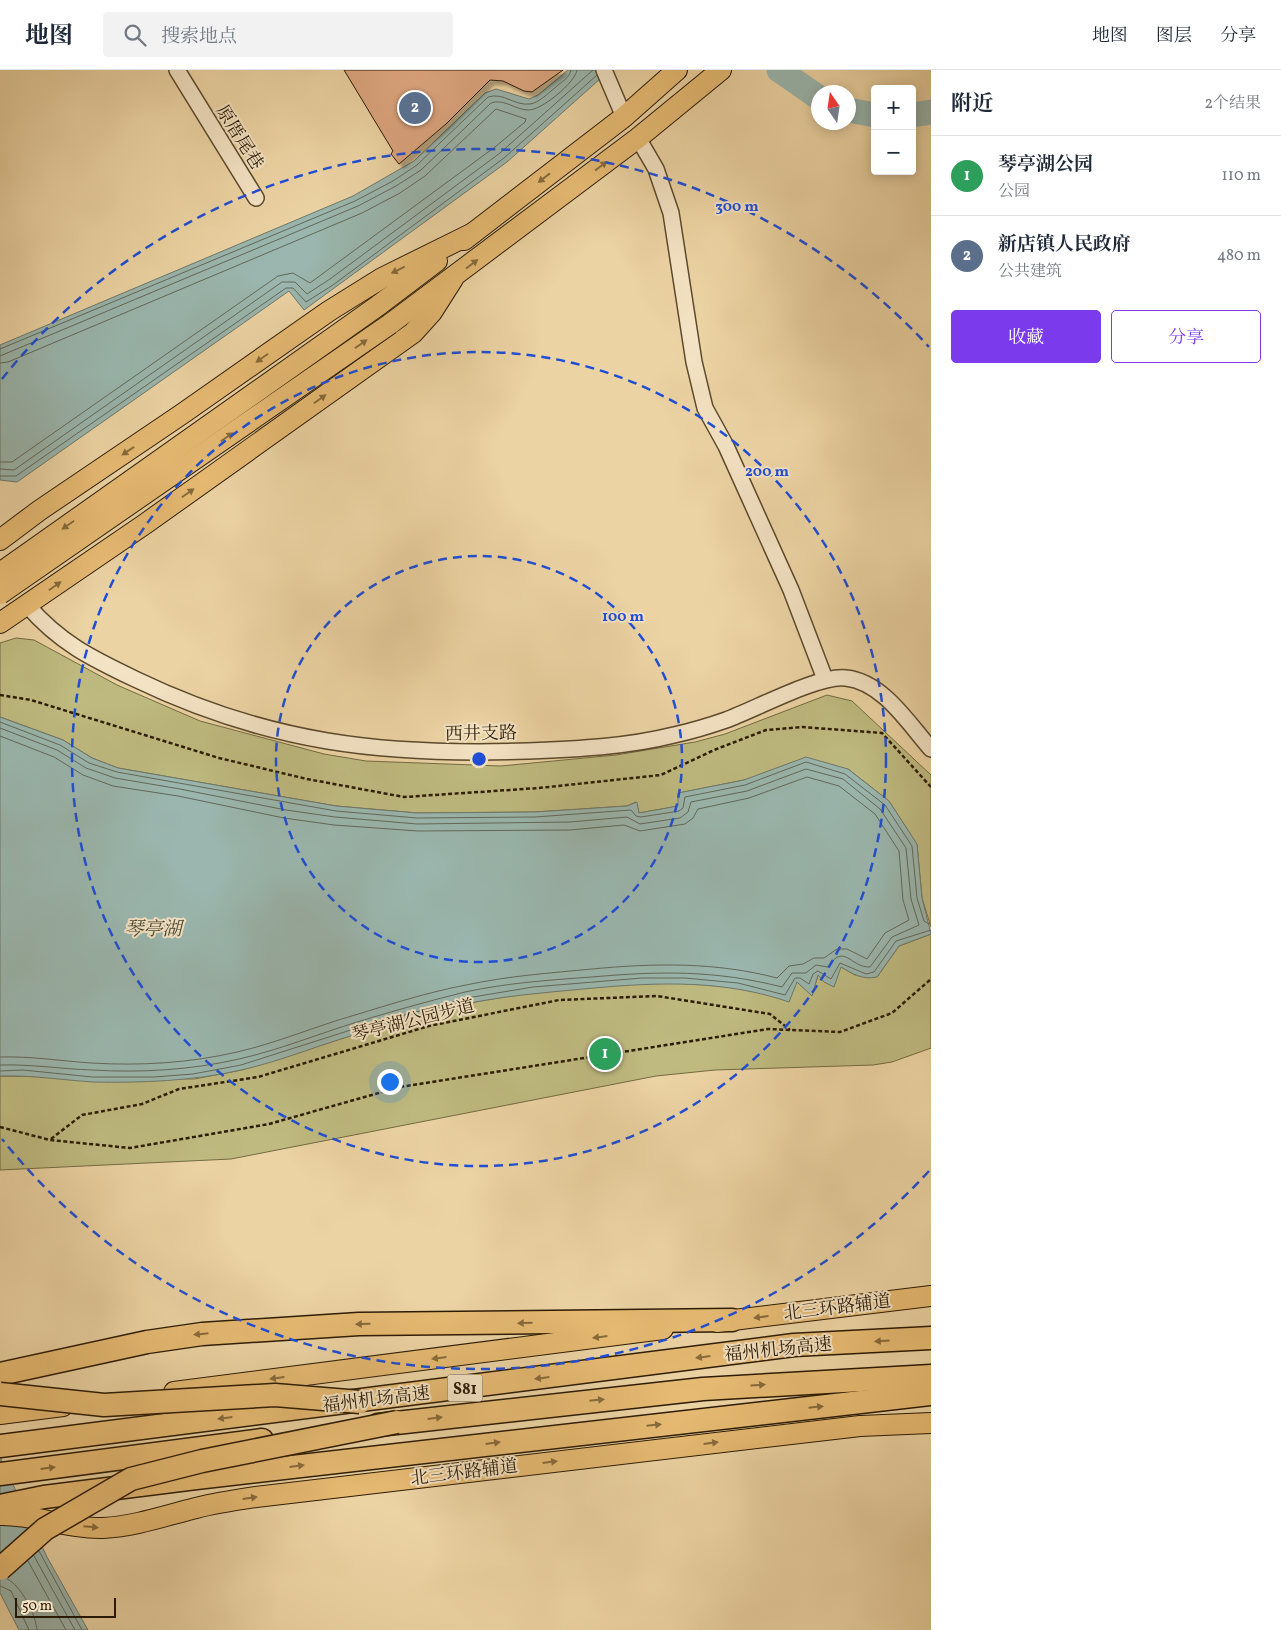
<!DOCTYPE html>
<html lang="zh">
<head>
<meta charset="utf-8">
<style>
  :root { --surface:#fff; --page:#f2f2f3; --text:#1f2937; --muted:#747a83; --line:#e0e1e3; --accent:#7c3aed }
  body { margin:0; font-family:Vollkorn,"Noto Serif SC",serif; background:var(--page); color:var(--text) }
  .controls { position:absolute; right:15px; top:15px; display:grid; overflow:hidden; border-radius:5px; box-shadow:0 2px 12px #0003 }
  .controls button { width:45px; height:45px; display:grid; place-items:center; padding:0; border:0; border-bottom:1px solid var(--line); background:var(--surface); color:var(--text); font:25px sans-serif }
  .compass { position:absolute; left:811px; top:15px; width:45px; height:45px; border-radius:50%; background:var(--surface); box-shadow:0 2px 12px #0003; rotate:347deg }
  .scale { position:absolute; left:15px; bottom:12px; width:101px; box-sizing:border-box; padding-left:5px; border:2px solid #2b1b04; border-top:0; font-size:14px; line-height:18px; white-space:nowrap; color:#2b1b04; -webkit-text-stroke:4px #f3e2c3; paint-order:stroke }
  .you { position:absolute; left:389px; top:1011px; width:18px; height:18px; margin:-12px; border:4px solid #fff; border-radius:50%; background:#1a73e8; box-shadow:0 0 0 8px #1a73e833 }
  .badge { display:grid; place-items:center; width:32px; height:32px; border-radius:50%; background:var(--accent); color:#fff; font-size:16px; font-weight:700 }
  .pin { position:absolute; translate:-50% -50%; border:2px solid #fff; box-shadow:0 1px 5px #0006 }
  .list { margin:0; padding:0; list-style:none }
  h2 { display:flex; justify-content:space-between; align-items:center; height:65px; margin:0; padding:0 20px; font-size:21px }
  h2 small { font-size:16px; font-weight:400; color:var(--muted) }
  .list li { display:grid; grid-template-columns:32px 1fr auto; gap:15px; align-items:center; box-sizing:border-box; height:80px; padding:0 20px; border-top:1px solid var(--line) }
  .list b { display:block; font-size:19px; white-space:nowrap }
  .list p { margin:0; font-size:16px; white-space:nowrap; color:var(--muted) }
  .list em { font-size:16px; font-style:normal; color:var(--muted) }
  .actions { display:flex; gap:10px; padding:15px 20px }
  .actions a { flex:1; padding:11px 0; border:1px solid var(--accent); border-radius:5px; text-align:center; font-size:18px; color:var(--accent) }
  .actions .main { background:var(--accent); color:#fff }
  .icon { flex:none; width:28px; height:28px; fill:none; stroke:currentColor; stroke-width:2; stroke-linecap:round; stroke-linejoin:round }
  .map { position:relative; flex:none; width:931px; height:1560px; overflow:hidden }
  header { display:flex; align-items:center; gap:30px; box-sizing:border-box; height:70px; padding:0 25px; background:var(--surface); border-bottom:1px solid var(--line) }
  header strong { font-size:24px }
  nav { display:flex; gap:28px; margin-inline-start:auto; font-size:18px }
  .search { width:350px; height:45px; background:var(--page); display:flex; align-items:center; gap:12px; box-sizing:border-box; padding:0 18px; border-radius:5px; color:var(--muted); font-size:19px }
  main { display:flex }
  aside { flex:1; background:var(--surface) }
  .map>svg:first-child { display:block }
  .green { fill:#beba80; stroke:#746a42 }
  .water { fill:#9ab6ae; stroke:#6e786a }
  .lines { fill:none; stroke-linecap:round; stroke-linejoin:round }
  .shore { stroke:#626859; stroke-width:1 }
  .river { stroke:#9ab6ae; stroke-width:25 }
  .building { fill:#dda680; stroke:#2b1b04; filter:url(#shadow) }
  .minor-casing { stroke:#5b492c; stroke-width:18 }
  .major-casing { stroke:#2b1b04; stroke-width:22 }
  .highway-casing { stroke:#2b1b04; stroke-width:25 }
  .path { stroke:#2b1b04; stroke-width:2.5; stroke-dasharray:4 2.5; stroke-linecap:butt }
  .minor { stroke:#f3e2c3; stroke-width:15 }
  .major { stroke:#e6ba72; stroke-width:20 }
  .highway { stroke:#e6ba72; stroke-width:22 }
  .major-bridge-casing { stroke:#2b1b04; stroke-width:22; stroke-linecap:butt }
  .highway-bridge-casing { stroke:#2b1b04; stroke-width:25; stroke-linecap:butt }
  .major-bridge { stroke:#e6ba72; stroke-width:20 }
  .highway-bridge { stroke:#e6ba72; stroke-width:22 }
  .oneway { fill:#886a3b }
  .ring { fill:none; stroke:#1d4ed8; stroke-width:2.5; stroke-dasharray:9 6 }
  .labels { text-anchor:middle; stroke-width:4; stroke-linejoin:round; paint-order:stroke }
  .shield { fill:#f3e2c3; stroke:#67573d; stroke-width:1 }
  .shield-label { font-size:16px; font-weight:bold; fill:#2b1b04 }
  .street-label { font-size:18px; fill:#2b1b04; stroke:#f3e2c3 }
  .water-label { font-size:19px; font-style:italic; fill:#4c4a37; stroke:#f3e2c3 }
  .centre { fill:#1d4ed8; stroke:#f3e2c3; stroke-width:2.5 }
  .ring-label { font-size:15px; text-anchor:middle; font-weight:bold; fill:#1d4ed8; stroke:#f3e2c3; stroke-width:4; stroke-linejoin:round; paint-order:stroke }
</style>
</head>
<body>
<header>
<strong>地图</strong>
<div class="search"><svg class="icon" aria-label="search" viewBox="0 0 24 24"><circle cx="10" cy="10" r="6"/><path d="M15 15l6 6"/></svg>搜索地点</div>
<nav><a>地图</a><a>图层</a><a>分享</a></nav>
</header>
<main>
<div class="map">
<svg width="931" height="1560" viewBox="0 0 931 1560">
  <defs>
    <filter id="shadow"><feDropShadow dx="4.5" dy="4.5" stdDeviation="1" flood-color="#0004"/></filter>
  </defs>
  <rect width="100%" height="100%" fill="#ecd3a3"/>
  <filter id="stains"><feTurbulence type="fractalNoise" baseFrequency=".004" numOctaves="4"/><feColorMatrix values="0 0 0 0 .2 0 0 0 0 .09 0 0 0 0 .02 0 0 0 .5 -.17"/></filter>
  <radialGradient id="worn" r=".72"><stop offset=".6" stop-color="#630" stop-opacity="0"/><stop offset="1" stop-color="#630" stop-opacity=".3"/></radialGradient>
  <g class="green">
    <path d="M16 568 34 570 117 615 200 651 324 684 366 691 501 696 616 685 695 672 725 664 827 625 852 631 931 705V857L922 828 917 775 889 731 848 699 768 703 744 710 679 723V736L639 743 636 732 627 736 535 742 417 743 336 736 118 698 92 688 63 670 0 647V573Z"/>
    <path d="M931 864V978L892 992 873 995 715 1000 656 1006 231 1089 0 1100V1006L194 1009 242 1000 359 963 469 933 533 922 642 913H685L738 918 761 922 797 912 812 925 818 905 841 897 855 905 877 907 899 876Z"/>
  </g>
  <g class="water">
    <path d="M568 0H610L507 92 304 240 289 221 17 412 0 410V275L353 126 414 91 485 23 496 19 529 29 538 25Z"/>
    <path d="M0 647 63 670 92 688 118 698 336 736 417 743 535 742 627 736 637 732 639 743 678 736V723L744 710 806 687 848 699 889 731 917 774 922 828 931 864 899 876 877 907C862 910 853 904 841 897L834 917 824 912 818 905 812 926 797 912 789 932C725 910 661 912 594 918 552 922 511 925 470 933 433 940 397 952 361 963 321 974 282 991 241 1000 193 1011 142 1013 93 1012 62 1010 31 1005 0 1006Z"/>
    <path d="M0 1387 47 1487 88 1560H19L0 1523Z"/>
  </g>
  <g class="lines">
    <g class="shore">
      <path d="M0 279 355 131 393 111 417 95 488 27C504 22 514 36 530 34 539 33 548 23 556 17 561 12 570 8 571 0"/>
      <path d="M0 286 358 136 396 116 421 100 491 33C503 28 516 40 528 40 541 41 576 12 577 0"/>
      <path d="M0 293 8 292 362 143 400 123 425 106 496 39 526 49 525 52 495 77 310 213 293 203 278 206 12 392H0"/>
      <path d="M0 399 14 400 282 212H295L307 224 330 209 500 83 593 0"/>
      <path d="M0 406H16L286 218H293L306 232 333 215 504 88 597 5"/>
      <path d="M0 652 60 675 89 693 117 702 336 741 417 748 535 747 631 740 636 746 641 747 679 741 683 738 685 727 745 715 806 692 845 704 885 735 912 776 917 828 924 851 931 855"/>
      <path d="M0 658 57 680 86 698 115 708 180 719 286 740 335 747 417 754 570 752 627 747 640 754 680 748 688 742 691 732 747 721 806 699 843 709 880 739 906 778 911 829 919 855 892 867 870 897C851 898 844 872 828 897L816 895 806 903H792L782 917C715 900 660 901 592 907 549 910 507 913 465 922 429 931 393 941 357 952 318 964 279 980 239 989 191 1000 141 1003 92 1000 61 999 31 994 0 995"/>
      <path d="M0 666 54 687 83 705 113 716 178 726 284 748 334 755 418 761 570 760 624 755 640 761 685 754 693 748 698 739 749 728 807 707 839 716 875 744 899 781 903 830 909 850 885 863 867 889 847 879H837L824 888H814L803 894 789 896 777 908C716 892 655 893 592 899 550 903 508 906 466 915 429 922 391 934 355 945 316 956 277 973 237 982 190 993 140 996 91 993 61 991 31 986 0 987"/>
      <path d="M0 1001 23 1000 92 1007H154L193 1004 241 995 357 958 467 928 533 917 642 908H685L738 913 785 925 795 908H800L809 914 813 904 818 901 831 909 840 893 866 904 874 902 896 871 931 860"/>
      <path d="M39 1481 82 1560"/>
      <path d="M34 1486 75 1560"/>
      <path d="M28 1491 66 1560"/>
      <path d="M7 1509C21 1515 36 1545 37 1560"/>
      <path d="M0 1516 11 1521 29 1560"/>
    </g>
    <g class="river">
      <path d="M779 0 818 27"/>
      <path d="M848 40 875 45"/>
      <path d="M912 45 931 42"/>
    </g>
  </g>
  <path class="building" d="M344 0H563L532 22 524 21 503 11 490 10 446 54 399 94 391 84 393 81Z"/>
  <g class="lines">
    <g class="minor-casing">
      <g id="minor">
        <path d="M177 0 256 128"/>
        <path d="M604 0 624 47"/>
        <path d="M638 68 656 99 671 143 694 292 705 338 726 376 791 520 825 609"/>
        <path d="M27 535C60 573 91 588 135 609 268 673 382 686 528 681 577 679 626 677 674 665 692 661 709 656 726 650 754 640 820 604 846 608 883 612 908 653 931 679"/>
      </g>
    </g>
    <g class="major-casing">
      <g id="major">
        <path d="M464 170 624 47 677 0"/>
        <path d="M379 235 437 191"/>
        <path d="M390 254 638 68 721 0"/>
        <path d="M0 470 40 440 182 344 329 241 382 208 473 163"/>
        <path d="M0 553 145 454 413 263 432 242 453 209"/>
        <path d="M717 1252 931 1226"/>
        <path d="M174 1322 663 1259"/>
        <path d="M0 1344 63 1336"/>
        <path d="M0 1445C34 1444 68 1459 103 1458 136 1456 164 1446 196 1438 216 1433 236 1430 256 1427L860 1356 931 1353"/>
      </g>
    </g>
    <g class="highway-casing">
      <g id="highway">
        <path d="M0 1304 147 1272 202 1264 359 1254 732 1250"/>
        <path d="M378 1355 703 1319 931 1306"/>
        <path d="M0 1376 794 1275 931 1268"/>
        <path d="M0 1404 262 1370"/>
        <path d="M0 1436 44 1427 196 1408 931 1324"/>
      </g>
    </g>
    <g class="path">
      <path d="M0 625 31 630 219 688 307 709 404 727 539 718 661 705 714 680 766 660 803 657 882 663 931 717"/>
      <path d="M0 1057 50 1070 130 1078 269 1054 400 1017 768 959 840 962 892 943 931 909"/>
      <path d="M51 1069 82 1045 142 1034 179 1019 258 1007 429 956 559 930 657 926 770 944 790 960"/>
    </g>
    <use href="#minor" class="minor"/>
    <use href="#major" class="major"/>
    <use href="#highway" class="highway"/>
    <g class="major-bridge-casing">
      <g id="major-bridge">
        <path d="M0 503 379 235"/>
        <path d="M0 524 390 254"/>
      </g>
    </g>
    <g class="highway-bridge-casing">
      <g id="highway-bridge">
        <path d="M0 1324 104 1335 275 1325 360 1332"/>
        <path d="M0 1499 45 1459 131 1409 202 1391 397 1352"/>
      </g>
    </g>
    <use href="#major-bridge" class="major-bridge"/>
    <use href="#highway-bridge" class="highway-bridge"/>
  </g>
  <defs><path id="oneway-solid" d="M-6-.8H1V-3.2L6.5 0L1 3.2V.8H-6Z" transform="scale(1.25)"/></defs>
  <g class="oneway">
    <use href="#oneway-solid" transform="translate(601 96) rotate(-37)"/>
    <use href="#oneway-solid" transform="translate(544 108) rotate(142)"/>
    <use href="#oneway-solid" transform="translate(472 194) rotate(-37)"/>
    <use href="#oneway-solid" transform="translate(398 200) rotate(154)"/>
    <use href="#oneway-solid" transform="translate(361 274) rotate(-35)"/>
    <use href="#oneway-solid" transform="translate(262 288) rotate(145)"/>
    <use href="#oneway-solid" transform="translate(320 329) rotate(-35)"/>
    <use href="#oneway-solid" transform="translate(227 367) rotate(-35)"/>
    <use href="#oneway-solid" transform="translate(128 381) rotate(146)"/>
    <use href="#oneway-solid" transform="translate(188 423) rotate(-35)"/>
    <use href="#oneway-solid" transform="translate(68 455) rotate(145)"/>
    <use href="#oneway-solid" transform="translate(55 516) rotate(-35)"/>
    <use href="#oneway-solid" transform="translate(761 1247) rotate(173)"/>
    <use href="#oneway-solid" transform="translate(525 1253) rotate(179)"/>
    <use href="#oneway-solid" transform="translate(363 1254) rotate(179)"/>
    <use href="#oneway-solid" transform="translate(201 1264) rotate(174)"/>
    <use href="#oneway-solid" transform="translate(600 1267) rotate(173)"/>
    <use href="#oneway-solid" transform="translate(882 1271) rotate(177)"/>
    <use href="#oneway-solid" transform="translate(703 1287) rotate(173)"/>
    <use href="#oneway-solid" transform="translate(439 1288) rotate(173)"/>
    <use href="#oneway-solid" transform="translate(277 1308) rotate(173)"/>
    <use href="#oneway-solid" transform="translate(542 1308) rotate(173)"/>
    <use href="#oneway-solid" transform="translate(758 1315) rotate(-4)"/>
    <use href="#oneway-solid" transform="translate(597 1330) rotate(-6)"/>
    <use href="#oneway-solid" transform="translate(816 1337) rotate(-6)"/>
    <use href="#oneway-solid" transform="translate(225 1348) rotate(173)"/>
    <use href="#oneway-solid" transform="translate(435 1348) rotate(-7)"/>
    <use href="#oneway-solid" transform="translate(654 1355) rotate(-6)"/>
    <use href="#oneway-solid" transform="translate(493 1373) rotate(-7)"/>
    <use href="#oneway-solid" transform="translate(711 1373) rotate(-7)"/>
    <use href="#oneway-solid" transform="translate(550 1392) rotate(-7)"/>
    <use href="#oneway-solid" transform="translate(297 1396) rotate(-7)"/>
    <use href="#oneway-solid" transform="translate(48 1398) rotate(-7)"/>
    <use href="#oneway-solid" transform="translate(250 1428) rotate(-8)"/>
    <use href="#oneway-solid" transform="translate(91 1457) rotate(5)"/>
  </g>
  <g class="ring">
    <circle cx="479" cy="689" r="203"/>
    <circle cx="479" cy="689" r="407"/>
    <path d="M929 1101A610 610 0 0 1 2 1069M2 309A610 610 0 0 1 929 277"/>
  </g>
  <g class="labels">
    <rect class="shield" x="447.5" y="1304.5" width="35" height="27" rx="4"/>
    <g class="shield-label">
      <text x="465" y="1324">S81</text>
    </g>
    <g class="street-label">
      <text transform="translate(240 67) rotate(58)" y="6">原厝尾巷</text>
      <text transform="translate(481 663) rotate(-1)" y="6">西井支路</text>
      <text transform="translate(413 950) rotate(-14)" y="6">琴亭湖公园步道</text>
      <text transform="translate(837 1237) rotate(-7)" y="6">北三环路辅道</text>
      <text transform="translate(778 1279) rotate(-6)" y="6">福州机场高速</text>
      <text transform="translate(376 1329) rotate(-7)" y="6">福州机场高速</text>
      <text transform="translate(464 1402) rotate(-7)" y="6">北三环路辅道</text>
    </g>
    <g class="water-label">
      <text x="153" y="865">琴亭湖</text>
    </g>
  </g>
  <circle cx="479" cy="689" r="8" class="centre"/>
  <g class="ring-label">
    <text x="737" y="141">300 m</text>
    <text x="767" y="406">200 m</text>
    <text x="623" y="551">100 m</text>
  </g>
  <rect width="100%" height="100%" filter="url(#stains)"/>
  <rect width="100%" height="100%" fill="url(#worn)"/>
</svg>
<div class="controls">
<button>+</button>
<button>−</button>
</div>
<svg class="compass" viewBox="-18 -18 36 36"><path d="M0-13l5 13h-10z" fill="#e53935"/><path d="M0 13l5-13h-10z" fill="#747a83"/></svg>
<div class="scale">50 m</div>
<div class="you"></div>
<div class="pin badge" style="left:605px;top:984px;background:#2e9e5b">1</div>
<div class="pin badge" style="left:415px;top:38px;background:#5c6f8a">2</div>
</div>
<aside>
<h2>附近<small>2个结果</small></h2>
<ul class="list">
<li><span class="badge" style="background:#2e9e5b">1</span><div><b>琴亭湖公园</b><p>公园</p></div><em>110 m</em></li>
<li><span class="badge" style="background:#5c6f8a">2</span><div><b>新店镇人民政府</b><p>公共建筑</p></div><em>480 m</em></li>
</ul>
<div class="actions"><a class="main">收藏</a><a>分享</a></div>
</aside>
</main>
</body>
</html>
